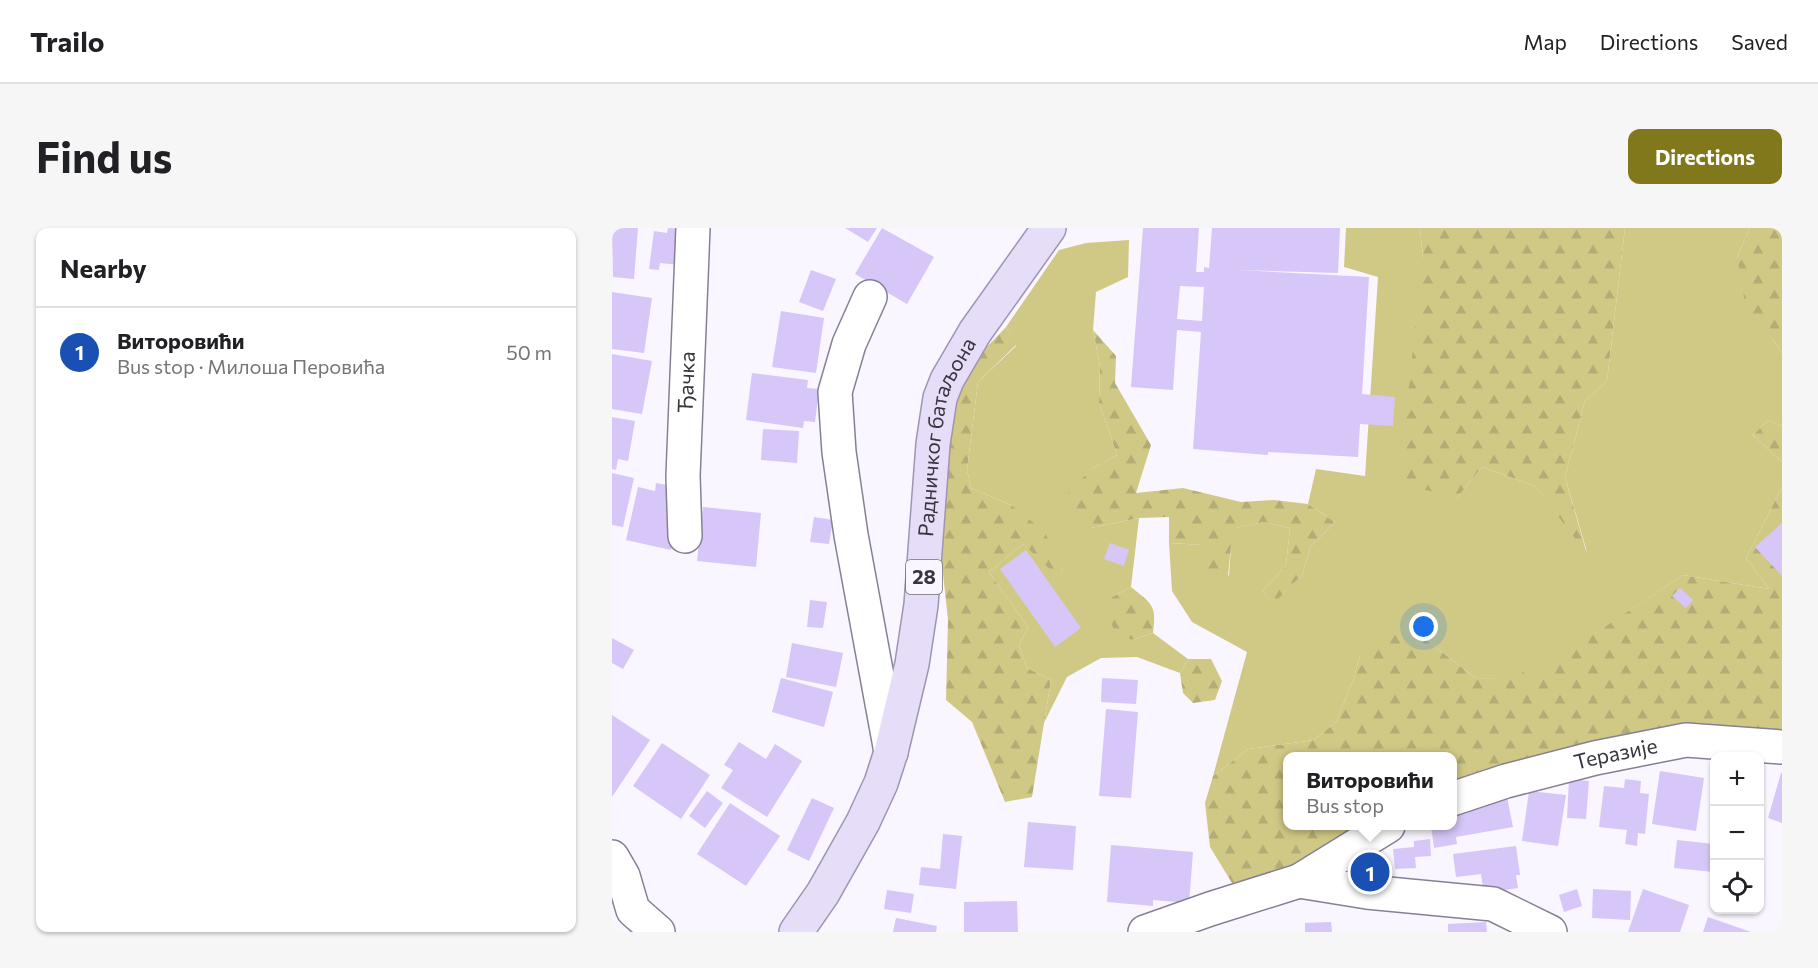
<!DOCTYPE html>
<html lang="en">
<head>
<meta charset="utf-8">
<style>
  :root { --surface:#fff; --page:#f6f6f6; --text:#202124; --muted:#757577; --line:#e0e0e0; --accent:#81771b }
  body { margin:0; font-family:Commissioner,sans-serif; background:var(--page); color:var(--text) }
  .controls { position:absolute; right:18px; bottom:18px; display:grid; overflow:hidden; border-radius:12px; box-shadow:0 2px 4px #0004 }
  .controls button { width:54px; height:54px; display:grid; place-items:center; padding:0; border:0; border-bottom:2px solid var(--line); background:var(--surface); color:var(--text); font:30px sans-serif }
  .you { position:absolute; left:812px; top:399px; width:21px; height:21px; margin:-15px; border:4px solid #fff; border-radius:50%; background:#1a73e8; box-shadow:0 0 0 9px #1a73e833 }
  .badge { display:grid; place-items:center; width:39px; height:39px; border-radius:50%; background:var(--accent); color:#fff; font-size:20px; font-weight:700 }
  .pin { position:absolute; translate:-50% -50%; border:3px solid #fff; box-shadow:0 2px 6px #0006 }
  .popup { position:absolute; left:671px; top:524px; width:174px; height:78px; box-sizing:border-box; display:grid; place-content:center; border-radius:12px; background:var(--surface); filter:drop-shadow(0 2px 4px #0005); font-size:20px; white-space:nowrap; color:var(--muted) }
  .popup b { font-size:22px; color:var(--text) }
  .popup::after { content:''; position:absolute; left:50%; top:100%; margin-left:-12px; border:12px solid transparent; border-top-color:var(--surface) }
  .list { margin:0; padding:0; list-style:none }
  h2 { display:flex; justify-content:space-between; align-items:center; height:78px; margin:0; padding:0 24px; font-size:26px }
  h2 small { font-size:20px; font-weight:400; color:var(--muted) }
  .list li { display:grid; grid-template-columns:39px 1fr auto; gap:18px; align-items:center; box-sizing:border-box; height:90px; padding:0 24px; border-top:2px solid var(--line) }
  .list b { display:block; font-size:22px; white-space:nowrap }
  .list p { margin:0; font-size:20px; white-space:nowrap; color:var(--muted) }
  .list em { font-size:20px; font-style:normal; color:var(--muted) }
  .icon { flex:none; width:33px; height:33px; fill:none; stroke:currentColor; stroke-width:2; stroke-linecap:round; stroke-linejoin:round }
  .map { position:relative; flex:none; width:1170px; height:704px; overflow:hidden; border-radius:12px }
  header { display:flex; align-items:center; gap:36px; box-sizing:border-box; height:84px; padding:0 30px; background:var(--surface); border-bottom:2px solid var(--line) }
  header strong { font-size:28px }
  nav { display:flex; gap:33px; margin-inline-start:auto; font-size:21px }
  .intro { display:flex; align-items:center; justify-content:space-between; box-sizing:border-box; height:144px; padding:0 36px }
  h1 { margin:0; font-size:42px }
  .button { padding:15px 27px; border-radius:12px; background:var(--accent); color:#fff; font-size:21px; font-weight:700 }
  main { display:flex; gap:36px; padding:0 36px }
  aside { flex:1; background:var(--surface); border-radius:12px; box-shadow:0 2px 4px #0004 }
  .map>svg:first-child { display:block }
  .grass { fill:#d0c986 }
  .forest { fill:url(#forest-firs) }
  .building { fill:#d7c6f8; fill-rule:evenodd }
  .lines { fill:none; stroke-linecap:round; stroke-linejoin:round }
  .minor-casing { stroke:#868094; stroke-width:36 }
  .major-casing { stroke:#9f94b4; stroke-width:36 }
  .minor { stroke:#fff; stroke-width:33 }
  .major { stroke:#e6ddf8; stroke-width:33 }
  .labels { text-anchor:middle; stroke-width:6; stroke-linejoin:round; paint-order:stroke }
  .shield { fill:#f9f6ff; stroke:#726f78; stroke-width:1.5 }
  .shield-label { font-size:20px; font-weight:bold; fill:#38353e }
  .street-label { font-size:21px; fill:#38353e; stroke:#f9f6ff }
</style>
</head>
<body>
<header>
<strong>Trailo</strong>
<nav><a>Map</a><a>Directions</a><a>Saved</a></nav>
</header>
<div class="intro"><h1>Find us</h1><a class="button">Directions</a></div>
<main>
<aside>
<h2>Nearby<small></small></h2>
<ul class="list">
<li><span class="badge" style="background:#1a4fb4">1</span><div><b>Виторовићи</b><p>Bus stop · Милоша Перовића</p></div><em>50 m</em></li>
</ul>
</aside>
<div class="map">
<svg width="1170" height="704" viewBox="0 0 1170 704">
  <defs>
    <pattern id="forest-firs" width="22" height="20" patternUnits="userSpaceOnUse" patternTransform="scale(1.5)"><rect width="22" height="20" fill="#d0c986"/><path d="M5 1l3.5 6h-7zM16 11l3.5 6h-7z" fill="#b3ad75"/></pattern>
  </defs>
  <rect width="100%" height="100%" fill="#f9f6ff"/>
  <g class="grass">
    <path d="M734 0H808L811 31 845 270 870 239 923 258 975 324 953 249 973 173 995 153 1013 0H1138L1125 29 1160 110 1170 126V198L1156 192 1141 207 1170 234V259L1134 330 1157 361 1071 347 917 450 865 451 805 405 748 427 742 450 724 494 702 512 636 521 601 548 635 424 580 394 560 363 557 315 592 317 617 348 619 318 623 300 652 294 678 300 674 337 651 363 660 376 690 347 699 318 723 294 696 276 704 241 753 248 766 49 732 39Z"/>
    <path d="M517 12 516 49 484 64 481 102 488 138 487 175 505 227 479 241V300L527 290 519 359 500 369 520 412 541 405 576 431 568 445 525 429 489 430 455 449 432 495 439 452 415 440 407 417 416 399 377 344 411 316 448 350 451 339 399 277 359 260 355 242 366 154 404 118 394 99 447 22 474 15Z"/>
  </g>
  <g class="forest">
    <path d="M808 0H1013L995 153 973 173 953 249 975 326 923 258 870 239 845 270 786 255 811 31Z"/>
    <path d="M1138 0H1170V126L1160 110 1137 97 1125 29Z"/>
    <path d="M394 99 404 117 366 154 355 242 359 260 399 277 432 303 451 339 448 351 411 316 377 344 416 399 407 417 415 440 439 452 420 569 393 574 360 494 334 472 336 392 328 318 339 183 367 127Z"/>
    <path d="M481 102 504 128 503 155 539 217 524 265 571 260 629 274 662 272 696 276 723 294 699 318 690 347 660 377 651 363 674 337 678 300 652 294 624 300 629 309 619 318 616 348 591 346V317L557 315V289L527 290 479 300 457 289 455 267 479 241 505 227 487 175 488 138Z"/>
    <path d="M1156 192 1170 198V234L1141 207Z"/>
    <path d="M1170 259V523L1051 513 841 559 840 528H676V598H757C718 628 667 644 620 655L598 619 593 575 601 548 636 521 702 512 724 494 742 450 748 427 773 405H805L865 451 886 450 903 437 917 449 1071 347 1157 361 1134 330Z"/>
    <path d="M519 359C540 376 545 377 541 405L520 412 503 403 494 386 500 369Z"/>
    <path d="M576 431H599L610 453 603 472 581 475 571 465 568 445Z"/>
  </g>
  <g class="building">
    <path d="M0 0H26L22 51 1 49Z"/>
    <path d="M56 0 72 1 68 37 48 35 47 42 37 41 42 3 55 5Z"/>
    <path d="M233 0H265L256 14Z"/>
    <path d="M270 0 322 29 295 76 243 46Z"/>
    <path d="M531 0H587L584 44H592V39L597 40 600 0H728L726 45 626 42 757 49 750 166 783 169 781 198 748 196 746 229 656 224V227L581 221 589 104 565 102 561 162 519 159ZM568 58 592 59 590 93 565 91Z"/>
    <path d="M199 42 224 51 211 83 187 74Z"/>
    <path d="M0 64 40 70 32 125 0 121Z"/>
    <path d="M169 83 212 90 204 145 160 139Z"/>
    <path d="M0 126 40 133 30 186 0 181Z"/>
    <path d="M140 145 196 152 195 160 207 161 203 194 192 193 191 200 134 192Z"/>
    <path d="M0 189 23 193 16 233 6 231 4 242 0 241Z"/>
    <path d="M151 201 187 203 185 235 149 232Z"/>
    <path d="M0 245 22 250 11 299 0 297Z"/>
    <path d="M44 255 67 259 63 305 59 322 14 312 26 259 43 263Z"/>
    <path d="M91 279 149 285 144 339 85 333Z"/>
    <path d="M202 289 221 292 217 316 198 314Z"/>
    <path d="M1170 295V348L1143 319Z"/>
    <path d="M498 315 517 322 512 338 492 331Z"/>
    <path d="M414 322 469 400 443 419 388 341Z"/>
    <path d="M1068 360 1081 372 1074 380 1060 368Z"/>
    <path d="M198 372 215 374 211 400 195 399Z"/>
    <path d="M0 410 22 422 11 441 0 435Z"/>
    <path d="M180 415 231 425 224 459 174 449Z"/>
    <path d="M169 450 221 464 212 499 160 484Z"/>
    <path d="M490 450 526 452 524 476 489 474Z"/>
    <path d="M494 481 526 484 519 570 487 568Z"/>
    <path d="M0 487 38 512 0 569Z"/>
    <path d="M127 514 154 531 163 516 190 533 155 589 109 560 121 542 112 537Z"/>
    <path d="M50 515 98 547 69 591 21 558Z"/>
    <path d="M1048 543 1092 550 1084 603 1040 596Z"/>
    <path d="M1169 545H1170V595L1156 590Z"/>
    <path d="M957 551 977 553 974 591 955 590Z"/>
    <path d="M1013 551 1029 553 1028 565 1037 566 1033 606 1026 605 1025 618 1013 616 1015 602 987 599 992 558 1012 560Z"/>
    <path d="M95 563 111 575 93 600 77 588Z"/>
    <path d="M917 563 954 567 946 618 910 613Z"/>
    <path d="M894 564 901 599 844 609 845 616 822 620 819 598H840V578Z"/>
    <path d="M200 570 222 580 197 633 175 622Z"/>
    <path d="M118 575 168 608 134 658 85 626Z"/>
    <path d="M416 594 464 598 461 642 412 639Z"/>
    <path d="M331 606 350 608 344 661 307 657 309 639 328 641Z"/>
    <path d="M818 611 819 628 803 629 804 640 783 641 781 621 802 619V613Z"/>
    <path d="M1065 612 1102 616V644L1062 640Z"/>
    <path d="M499 617 581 624 577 675 541 672V678L495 674Z"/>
    <path d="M904 618 908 647H904L906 660 887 663 886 658 871 660 869 646 844 649 841 626Z"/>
    <path d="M965 661 970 678 952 684 947 667Z"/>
    <path d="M981 661 1019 663 1018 692 980 690Z"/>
    <path d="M1031 661 1077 677 1068 704H1016Z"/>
    <path d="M275 662 302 666 299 685 272 681Z"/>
    <path d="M405 673 406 704H352V674Z"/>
    <path d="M1096 689 1139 704H1091Z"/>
    <path d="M284 690 325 698 324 704H281Z"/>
    <path d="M719 694 720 704H693V695Z"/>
    <path d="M874 694 875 704H836V696Z"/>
  </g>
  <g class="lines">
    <g class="minor-casing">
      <g id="minor">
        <path d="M258 69 237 116 223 164 227 224 239 307 279 524"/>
        <path id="s1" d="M73 308 71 248 81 0"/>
        <path id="s2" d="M840 571 894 553 983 530 1074 512 1170 519"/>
        <path d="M0 629 11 648 21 682 46 704"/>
        <path d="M687 653 755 664 881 676 938 704"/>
        <path d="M533 704 598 681 687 653 776 598"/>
      </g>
    </g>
    <g class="major-casing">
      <g id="major">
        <path id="s3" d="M184 704 211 665 251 594 269 555 279 524 300 436 309 377 321 216 328 170 335 152 363 104 437 0"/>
      </g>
    </g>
    <use href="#minor" class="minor"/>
    <use href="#major" class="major"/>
  </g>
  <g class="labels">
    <rect class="shield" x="294" y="332" width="36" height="34" rx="4.5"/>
    <g class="shield-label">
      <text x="312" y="356">28</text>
    </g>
    <g class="street-label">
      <text dy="7" stroke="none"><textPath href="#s1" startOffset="154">Ђачка</textPath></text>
      <text dy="7" stroke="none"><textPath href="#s3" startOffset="526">Радничког батаљона</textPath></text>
      <text dy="7" stroke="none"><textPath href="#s2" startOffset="170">Теразије</textPath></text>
    </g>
  </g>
</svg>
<div class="controls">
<button>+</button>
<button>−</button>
<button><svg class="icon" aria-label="locate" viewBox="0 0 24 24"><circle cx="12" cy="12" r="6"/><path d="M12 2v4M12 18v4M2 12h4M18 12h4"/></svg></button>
</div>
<div class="you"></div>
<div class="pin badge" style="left:758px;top:644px;background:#1a4fb4">1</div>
<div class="popup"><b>Виторовићи</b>Bus stop</div>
</div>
</main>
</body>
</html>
